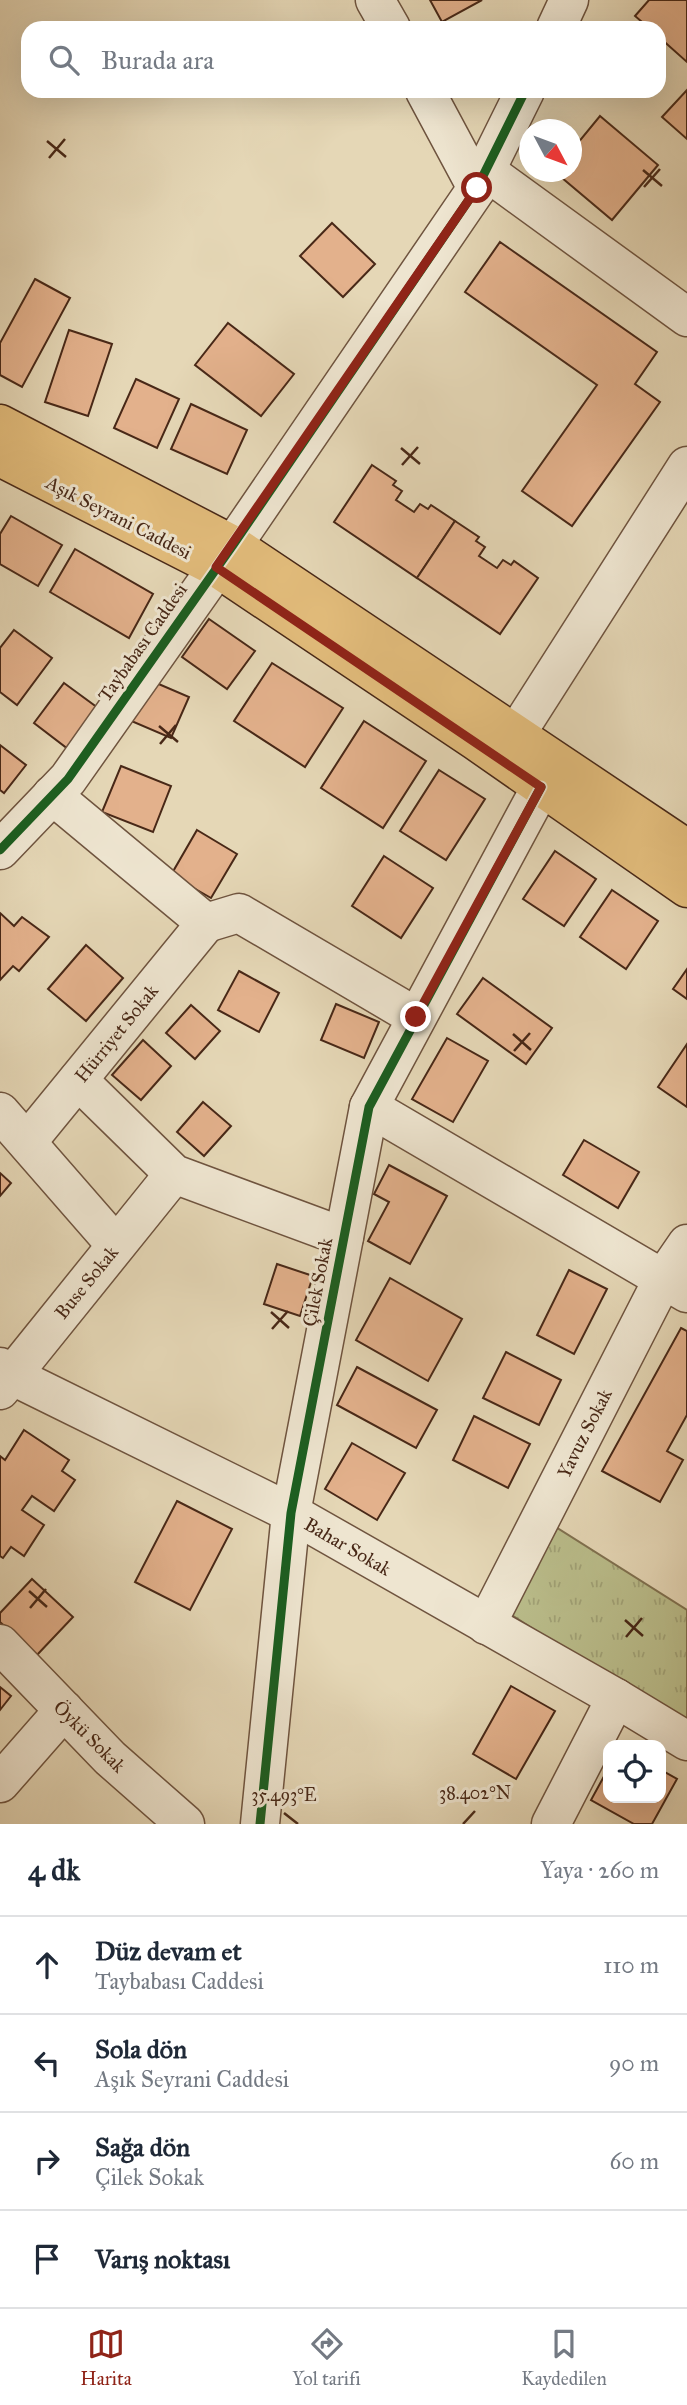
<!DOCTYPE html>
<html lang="tr">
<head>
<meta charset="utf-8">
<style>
  :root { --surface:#fff; --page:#f6f6f7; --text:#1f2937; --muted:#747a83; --line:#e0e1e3; --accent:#8f2418 }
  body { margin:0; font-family:"IM FELL Great Primer",serif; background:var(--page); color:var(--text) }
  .controls { position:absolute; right:21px; bottom:21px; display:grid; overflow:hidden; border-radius:14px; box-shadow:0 7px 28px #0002 }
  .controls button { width:63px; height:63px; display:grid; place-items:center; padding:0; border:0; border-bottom:2px solid var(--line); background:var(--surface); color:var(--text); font:35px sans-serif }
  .compass { position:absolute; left:519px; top:119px; width:63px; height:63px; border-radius:50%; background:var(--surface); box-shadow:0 7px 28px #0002; rotate:131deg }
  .stop { position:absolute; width:21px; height:21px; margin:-16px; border:5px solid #8f2418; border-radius:50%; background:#fff }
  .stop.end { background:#8f2418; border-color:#fff; box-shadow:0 2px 7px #0008 }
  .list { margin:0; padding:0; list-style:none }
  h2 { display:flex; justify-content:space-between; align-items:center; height:91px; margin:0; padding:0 28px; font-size:30px }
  h2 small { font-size:23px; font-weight:400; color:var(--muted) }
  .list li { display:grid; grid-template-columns:46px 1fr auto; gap:21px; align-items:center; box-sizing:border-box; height:98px; padding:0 28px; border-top:2px solid var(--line) }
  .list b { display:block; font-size:26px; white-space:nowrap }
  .list p { margin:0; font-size:23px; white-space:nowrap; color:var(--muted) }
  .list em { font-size:23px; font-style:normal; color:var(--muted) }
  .icon { flex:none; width:38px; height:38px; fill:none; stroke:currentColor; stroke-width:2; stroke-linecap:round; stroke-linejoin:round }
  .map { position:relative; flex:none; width:687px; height:1824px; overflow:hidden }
  .search { position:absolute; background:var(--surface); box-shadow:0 7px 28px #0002; left:21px; right:21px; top:21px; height:77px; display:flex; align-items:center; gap:18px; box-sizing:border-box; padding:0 24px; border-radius:21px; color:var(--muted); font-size:26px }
  .sheet { height:483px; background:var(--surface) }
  nav { display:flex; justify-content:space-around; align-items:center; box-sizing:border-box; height:98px; border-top:2px solid var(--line); background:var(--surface); font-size:19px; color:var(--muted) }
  nav a { display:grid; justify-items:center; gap:4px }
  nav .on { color:var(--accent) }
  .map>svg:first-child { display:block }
  .park { fill:url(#park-tufts); stroke:#817251; stroke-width:2 }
  .building { fill:#e3b18c; stroke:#482817; stroke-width:2 }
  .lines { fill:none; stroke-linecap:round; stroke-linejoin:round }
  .minor-casing { stroke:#6f543f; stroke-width:41 }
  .major-casing { stroke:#482817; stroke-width:41 }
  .minor { stroke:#eee5d0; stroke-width:38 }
  .major { stroke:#e2bc7b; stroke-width:38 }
  .cycleway-casing { stroke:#eee5d0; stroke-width:13 }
  .cycleway { stroke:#1b5e20; stroke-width:9 }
  .route { stroke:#8f2418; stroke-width:9 }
  .ticks { fill:none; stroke:#482817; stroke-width:2.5 }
  .labels { text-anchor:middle; stroke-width:6; stroke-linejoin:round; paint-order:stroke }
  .street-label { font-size:19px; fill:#482817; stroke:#eee5d0 }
  .ticks-label { font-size:18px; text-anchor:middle; fill:#482817; stroke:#eee5d0; stroke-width:6; stroke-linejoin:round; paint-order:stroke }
</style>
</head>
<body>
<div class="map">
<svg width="687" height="1824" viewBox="0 0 687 1824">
  <defs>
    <pattern id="park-tufts" width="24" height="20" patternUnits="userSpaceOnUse" patternTransform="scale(1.75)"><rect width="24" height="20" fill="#babd8b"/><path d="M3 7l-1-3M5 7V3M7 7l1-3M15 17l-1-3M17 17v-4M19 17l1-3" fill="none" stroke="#a1a277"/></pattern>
  </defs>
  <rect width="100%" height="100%" fill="#e5d7b6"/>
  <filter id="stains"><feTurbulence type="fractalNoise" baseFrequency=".00286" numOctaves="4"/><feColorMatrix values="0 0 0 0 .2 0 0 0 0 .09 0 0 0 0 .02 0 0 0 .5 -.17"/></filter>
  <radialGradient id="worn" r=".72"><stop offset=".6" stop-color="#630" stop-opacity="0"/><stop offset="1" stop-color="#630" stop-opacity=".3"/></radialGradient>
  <path class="park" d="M532 1512 687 1610V1728L490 1601Z"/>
  <g class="building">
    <path d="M430 0H482L442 22Z"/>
    <path d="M649 0H687V62L659 37V28H649L635 16Z"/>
    <path d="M687 90V139L662 117Z"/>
    <path d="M600 116 658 165 612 220 555 172H572V150Z"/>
    <path d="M332 223 375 264 343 297 300 256Z"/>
    <path d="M500 242 657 352 635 384 660 402 572 526 522 491 597 385 465 292Z"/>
    <path d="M35 279 70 298 22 387 0 375V343Z"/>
    <path d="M228 323 294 374 261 416 195 365Z"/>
    <path d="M69 330 112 344 88 416 45 402Z"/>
    <path d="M136 379 179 399 157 448 114 428Z"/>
    <path d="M191 404 247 430 227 474 171 449Z"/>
    <path d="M372 465 396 481 393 485 402 491 396 500 414 512 420 504 428 509 431 505 455 521 417 578 334 522Z"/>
    <path d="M11 516 62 545 38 586 0 564V534Z"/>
    <path d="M455 521 479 537 476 541 485 547 479 556 497 568 503 560 511 565 514 561 538 578 500 634 417 578Z"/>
    <path d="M75 549 153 594 129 638 50 592Z"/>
    <path d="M209 619 255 651 227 689 182 657Z"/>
    <path d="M14 630 52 658 17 705 0 692V648Z"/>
    <path d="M272 663 343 708 305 767 234 721Z"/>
    <path d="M147 679 189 697 171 738 129 720Z"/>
    <path d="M64 683 98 708 68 749 34 723Z"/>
    <path d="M364 721 426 761 383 828 321 788Z"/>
    <path d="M0 745 26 765 4 793 0 790Z"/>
    <path d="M121 766 171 786 153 832 102 812Z"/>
    <path d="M439 770 485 799 446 860 400 831Z"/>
    <path d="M197 830 237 854 211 898 171 875Z"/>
    <path d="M555 851 596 879 564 926 523 899Z"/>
    <path d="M384 856 433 888 401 938 352 906Z"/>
    <path d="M612 890 658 921 626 969 580 937Z"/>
    <path d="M0 913 14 926 22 917 49 937 19 971 13 966 0 980Z"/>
    <path d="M86 945 123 978 86 1021 48 989Z"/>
    <path d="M687 969V999L673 989Z"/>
    <path d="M239 971 279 993 259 1032 218 1010Z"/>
    <path d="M483 978 552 1028 526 1064 457 1014Z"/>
    <path d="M336 1004 379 1022 364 1058 321 1040Z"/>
    <path d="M191 1005 220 1031 195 1059 166 1033Z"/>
    <path d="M447 1038 488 1061 453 1122 412 1099Z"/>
    <path d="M143 1040 171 1066 141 1100 112 1075Z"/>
    <path d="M687 1044V1107L658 1087Z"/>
    <path d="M203 1102 231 1126 204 1156 177 1132Z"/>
    <path d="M584 1140 639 1172 618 1208 563 1175Z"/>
    <path d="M389 1165 447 1196 410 1264 368 1241 389 1202 374 1194Z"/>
    <path d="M0 1173 11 1183 0 1196Z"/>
    <path d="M277 1264 313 1276 300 1316 264 1304Z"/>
    <path d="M569 1270 607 1289 574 1354 537 1335Z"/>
    <path d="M390 1278 462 1319 428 1381 356 1340Z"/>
    <path d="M681 1328 687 1331V1415L667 1451 683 1460 660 1502 602 1471Z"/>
    <path d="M506 1352 561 1380 539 1425 483 1398Z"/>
    <path d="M357 1367 437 1410 416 1448 337 1405Z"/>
    <path d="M474 1416 530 1444 508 1488 453 1460Z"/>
    <path d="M24 1430 69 1460 62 1471 75 1480 54 1511 32 1496 22 1510 44 1525 24 1556 11 1547 3 1558 0 1556V1456L5 1460Z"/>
    <path d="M352 1443 405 1473 377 1520 325 1489Z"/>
    <path d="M177 1501 232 1529 190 1610 135 1582Z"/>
    <path d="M32 1579 73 1617 36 1656 0 1622V1613Z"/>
    <path d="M511 1686 555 1711 516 1779 473 1754Z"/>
    <path d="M0 1687 11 1696 0 1710Z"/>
    <path d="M608 1769V1798H661V1770L677 1779 652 1824H634L591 1800Z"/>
  </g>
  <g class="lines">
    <g class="minor-casing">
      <g id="minor">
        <path d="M375 0 391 28"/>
        <path d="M556 28 569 0"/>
        <path d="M425 91 477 188"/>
        <path d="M486 171 687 317"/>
        <path d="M516 734 687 466"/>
        <path d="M52 795 206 923 239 913 416 1017"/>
        <path d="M0 850 68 779 233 545 477 188 525 91"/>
        <path d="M78 1080 174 1174 344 1237"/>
        <path d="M369 1107 687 1293"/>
        <path d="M0 1112 116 1245"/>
        <path d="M27 1142 206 923"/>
        <path d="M0 1367 11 1375 291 1513 616 1698 687 1741"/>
        <path d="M0 1390 174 1174"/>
        <path d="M486 1625 663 1279 687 1244"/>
        <path d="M0 1644 110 1758 185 1824"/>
        <path d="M0 1783 64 1710"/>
        <path d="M260 1824 291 1513 369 1107 541 787"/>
        <path d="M551 1824 616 1698"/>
      </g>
    </g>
    <g class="major-casing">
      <g id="major">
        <path d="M0 424 233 545 687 849"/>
        <path d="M0 457 216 567 476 741 687 888"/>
      </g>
    </g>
    <use href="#minor" class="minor"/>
    <use href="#major" class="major"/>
    <g class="cycleway-casing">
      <g id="cycleway">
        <path d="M0 850 68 779 233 545 477 188 525 91"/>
        <path d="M260 1824 291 1513 369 1107 541 787"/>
      </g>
    </g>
    <use href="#cycleway" class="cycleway"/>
  </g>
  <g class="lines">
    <path class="route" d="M416 1017 541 787 216 567 477 188"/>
  </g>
  <path class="ticks" d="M47 141 66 157M49 158 65 139M643 170 662 186M644 187 660 169M401 448 420 464M402 465 418 447M159 726 178 742M160 744 176 725M513 1034 531 1050M514 1051 530 1033M271 1312 289 1328M272 1329 288 1311M29 1591 47 1607M30 1608 46 1589M625 1620 643 1636M626 1637 642 1618M284 1813 298 1824M463 1824 475 1811"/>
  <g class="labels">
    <g class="street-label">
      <text transform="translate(119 517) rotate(27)" y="7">Aşık Seyrani Caddesi</text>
      <text transform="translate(142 642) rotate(-55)" y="7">Taybabası Caddesi</text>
      <text transform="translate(116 1033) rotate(-51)" y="7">Hürriyet Sokak</text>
      <text transform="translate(86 1282) rotate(-51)" y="7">Buse Sokak</text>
      <text transform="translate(317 1282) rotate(-79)" y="7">Çilek Sokak</text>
      <text transform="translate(584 1433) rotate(-63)" y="7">Yavuz Sokak</text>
      <text transform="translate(348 1546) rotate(30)" y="7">Bahar Sokak</text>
      <text transform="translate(90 1736) rotate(45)" y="7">Öykü Sokak</text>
    </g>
  </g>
  <g class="ticks-label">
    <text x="475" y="1799">38.402°N</text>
    <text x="284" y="1801">35.493°E</text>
  </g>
  <rect width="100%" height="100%" filter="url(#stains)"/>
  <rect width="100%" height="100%" fill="url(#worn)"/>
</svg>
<div class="controls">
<button><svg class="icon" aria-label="locate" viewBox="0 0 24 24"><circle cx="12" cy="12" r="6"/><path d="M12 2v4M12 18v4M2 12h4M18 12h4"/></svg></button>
</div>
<svg class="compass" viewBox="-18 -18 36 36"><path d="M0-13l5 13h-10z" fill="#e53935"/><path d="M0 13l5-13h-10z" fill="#747a83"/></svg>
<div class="stop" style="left:477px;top:188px"></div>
<div class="stop end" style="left:416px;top:1017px"></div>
<div class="search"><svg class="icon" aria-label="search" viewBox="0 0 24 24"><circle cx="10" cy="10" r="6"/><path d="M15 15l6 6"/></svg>Burada ara</div>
</div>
<section class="sheet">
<h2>4 dk<small>Yaya · 260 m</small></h2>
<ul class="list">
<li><svg class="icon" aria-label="ahead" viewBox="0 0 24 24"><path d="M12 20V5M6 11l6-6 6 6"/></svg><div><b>Düz devam et</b><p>Taybabası Caddesi</p></div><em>110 m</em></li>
<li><svg class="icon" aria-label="left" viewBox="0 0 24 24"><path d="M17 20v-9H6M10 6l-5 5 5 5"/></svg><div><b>Sola dön</b><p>Aşık Seyrani Caddesi</p></div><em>90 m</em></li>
<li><svg class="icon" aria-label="right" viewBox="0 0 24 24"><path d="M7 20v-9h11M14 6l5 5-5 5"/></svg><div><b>Sağa dön</b><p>Çilek Sokak</p></div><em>60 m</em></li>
<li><svg class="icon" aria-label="arrive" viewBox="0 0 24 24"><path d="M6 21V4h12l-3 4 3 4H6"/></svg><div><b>Varış noktası</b></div></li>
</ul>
</section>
<nav>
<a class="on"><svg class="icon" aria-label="map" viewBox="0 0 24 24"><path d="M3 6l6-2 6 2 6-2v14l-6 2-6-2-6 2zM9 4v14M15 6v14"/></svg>Harita</a>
<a><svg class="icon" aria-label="directions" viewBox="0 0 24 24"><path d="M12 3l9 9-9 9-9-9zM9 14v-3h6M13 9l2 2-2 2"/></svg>Yol tarifi</a>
<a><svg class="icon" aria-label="saved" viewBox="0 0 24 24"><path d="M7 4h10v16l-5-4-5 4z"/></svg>Kaydedilen</a>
</nav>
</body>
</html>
